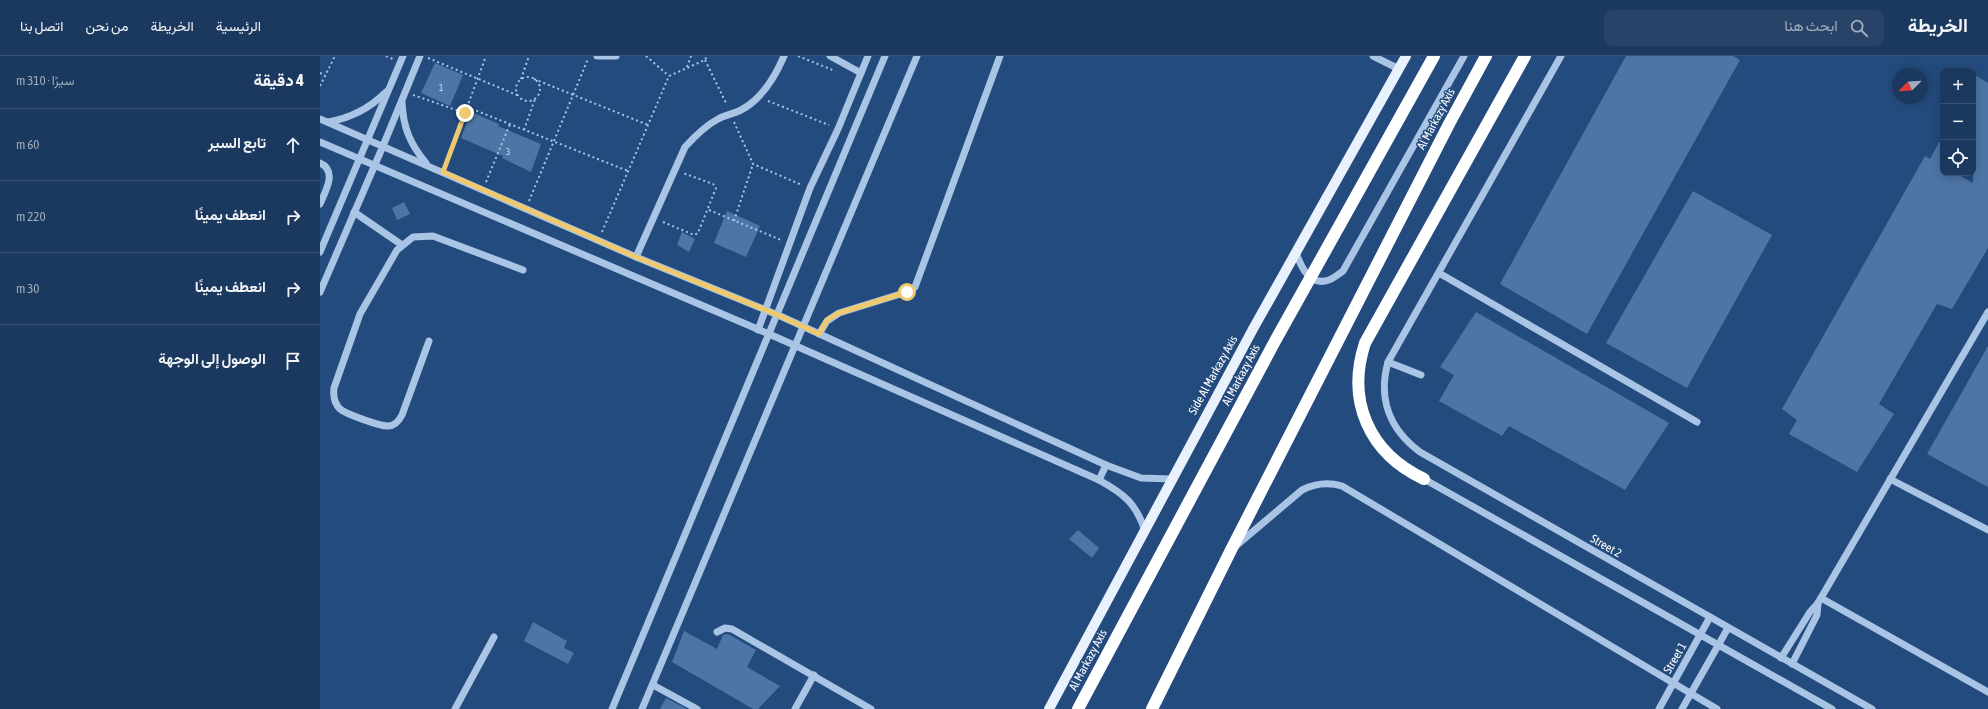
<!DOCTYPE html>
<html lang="ar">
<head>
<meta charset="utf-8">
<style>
  :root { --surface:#1b385e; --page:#284367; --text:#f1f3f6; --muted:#a0acbc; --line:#395273 }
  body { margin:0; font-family:"Asap Condensed",Vazirmatn,sans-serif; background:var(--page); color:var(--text); direction:rtl }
  .controls { position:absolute; right:12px; top:12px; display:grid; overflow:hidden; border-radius:8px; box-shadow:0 2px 10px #0003 }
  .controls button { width:36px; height:36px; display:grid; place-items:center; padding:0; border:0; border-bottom:1px solid var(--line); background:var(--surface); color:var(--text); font:20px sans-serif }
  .compass { position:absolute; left:1572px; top:12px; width:36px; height:36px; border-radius:50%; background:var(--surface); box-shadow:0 2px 10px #0003; rotate:246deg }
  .stop { position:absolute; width:12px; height:12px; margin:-9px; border:3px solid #efc96d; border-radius:50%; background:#fff }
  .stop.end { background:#efc96d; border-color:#fff; box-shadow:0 1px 4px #0008 }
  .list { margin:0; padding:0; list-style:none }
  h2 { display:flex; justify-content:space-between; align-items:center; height:52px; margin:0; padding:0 16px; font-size:17px }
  h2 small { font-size:13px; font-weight:400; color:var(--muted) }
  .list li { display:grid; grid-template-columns:26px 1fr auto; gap:12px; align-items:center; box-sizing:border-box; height:72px; padding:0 16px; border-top:1px solid var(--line) }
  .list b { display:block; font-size:15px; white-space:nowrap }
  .list em { font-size:13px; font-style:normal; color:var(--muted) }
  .icon { flex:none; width:22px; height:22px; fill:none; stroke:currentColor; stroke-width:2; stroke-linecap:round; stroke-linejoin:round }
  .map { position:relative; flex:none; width:1668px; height:653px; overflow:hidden; direction:ltr }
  header { display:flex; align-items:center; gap:24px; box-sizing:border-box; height:56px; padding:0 20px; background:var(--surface); border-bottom:1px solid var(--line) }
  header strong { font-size:19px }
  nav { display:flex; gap:22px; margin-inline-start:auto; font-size:14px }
  .search { width:280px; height:36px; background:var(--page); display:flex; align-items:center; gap:10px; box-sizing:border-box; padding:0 14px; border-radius:8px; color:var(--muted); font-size:15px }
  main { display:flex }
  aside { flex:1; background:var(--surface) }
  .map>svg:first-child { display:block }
  .building { fill:#4d75a5 }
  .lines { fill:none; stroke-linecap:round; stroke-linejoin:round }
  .path { stroke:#a9c4e5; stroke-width:2; stroke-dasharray:2 3; stroke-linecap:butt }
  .minor { stroke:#a9c4e5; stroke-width:7 }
  .major { stroke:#e9f1fd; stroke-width:10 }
  .highway { stroke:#fff; stroke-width:12 }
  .route { stroke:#efc96d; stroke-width:5 }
  .labels { text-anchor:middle; stroke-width:3; stroke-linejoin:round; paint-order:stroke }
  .number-label { font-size:10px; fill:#d2dce8 }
  .street-label { font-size:12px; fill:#fff; stroke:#244b7d }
</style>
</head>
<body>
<header>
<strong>الخريطة</strong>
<div class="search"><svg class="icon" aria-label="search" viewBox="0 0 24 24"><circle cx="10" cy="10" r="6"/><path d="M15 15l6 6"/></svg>ابحث هنا</div>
<nav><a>الرئيسية</a><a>الخريطة</a><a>من نحن</a><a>اتصل بنا</a></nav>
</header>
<main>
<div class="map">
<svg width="1668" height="653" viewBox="0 0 1668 653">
  <rect width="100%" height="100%" fill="#244b7d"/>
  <g class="building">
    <path d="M1306 0H1413L1420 4 1267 278 1180 228Z"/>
    <path d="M115 7 143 19 130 50 101 37Z"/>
    <path d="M1653 18 1668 27V192L1632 253 1617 248 1559 348 1574 358 1537 416 1469 378 1477 364 1462 353 1605 100 1610 103 1623 79V117H1635L1653 127Z"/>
    <path d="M151 56 179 68 178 70 221 88 211 116 182 102 183 100 141 82Z"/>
    <path d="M1373 135 1452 179 1367 332 1286 287Z"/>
    <path d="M84 146 90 158 77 164 72 152Z"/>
    <path d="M407 155 440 170 426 201 394 187Z"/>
    <path d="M362 176 375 183 369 196 357 189Z"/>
    <path d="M1156 256 1349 367 1305 434 1189 370 1182 380 1119 345 1134 319 1120 311Z"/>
    <path d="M1668 290V431L1607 398Z"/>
    <path d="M758 474 779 492 772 502 749 483Z"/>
    <path d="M213 566 247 585 244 592 254 597 248 608 204 585Z"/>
    <path d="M364 575 397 593 403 579 408 578 436 594 427 611 460 630 438 653H433L352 606Z"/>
    <path d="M346 642 367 653H340Z"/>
  </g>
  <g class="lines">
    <g class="path">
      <path d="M66 0 73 3"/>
      <path d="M326 0 349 20"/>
      <path d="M478 0 515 15"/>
      <path d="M108 2 197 39"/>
      <path d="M385 4 407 49"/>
      <path d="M367 11 371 0"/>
      <path d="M0 17 5 19"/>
      <circle cx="208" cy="33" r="12"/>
      <path d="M201 23 209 0"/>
      <path d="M214 23 328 69"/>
      <path d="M0 30 15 0"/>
      <path d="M93 39 145 57"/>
      <path d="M448 45 509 69"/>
      <path d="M147 51 308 115"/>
      <path d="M414 66 433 108 482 129"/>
      <path d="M204 74 215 43"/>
      <path d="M126 108 166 0"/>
      <path d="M166 126 190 68"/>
      <path d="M209 145 268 3"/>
      <path d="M389 154 461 184"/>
      <path d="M414 165 433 108"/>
      <path d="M343 166 374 179 378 177 396 132 393 128 363 117"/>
      <path d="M282 176 349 20 385 4 387 0"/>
    </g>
    <g class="minor">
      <path d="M277 0H296"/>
      <path d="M510 0 541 17"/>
      <path d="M1053 0 1079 13"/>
      <path d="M1241 0 1068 306C1058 342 1069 373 1100 396L1552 653"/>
      <path d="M82 46C83 71 90 88 106 107"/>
      <path d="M0 63 316 201 458 259 786 409 821 422 851 423"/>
      <path d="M8 66C31 62 49 53 66 36"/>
      <path d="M0 86 449 278 779 424C804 438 816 447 825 475"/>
      <path d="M0 107C18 115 5 136 0 148"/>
      <path d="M34 156 82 189"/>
      <path d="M0 196 83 0"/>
      <path d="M976 197C981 210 989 231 1009 224 1014 222 1019 218 1023 215L1144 0"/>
      <path d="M316 201 365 91C375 80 385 70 398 63 405 59 413 58 421 54 442 43 455 21 464 0"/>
      <path d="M1119 217 1377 366"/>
      <path d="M0 236 63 90 100 0"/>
      <path d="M438 274 490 132 518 73 548 0"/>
      <path d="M499 278 507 265 519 257 587 236 595 231 680 0"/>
      <path d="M109 285 82 359C79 365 75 370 68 370 59 370 26 358 20 353 14 347 13 340 14 332L40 258 77 194 93 181 113 180 203 214"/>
      <path d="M1068 306 1101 319"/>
      <path d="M1104 423 1512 653"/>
      <path d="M1570 423 1668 474"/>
      <path d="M779 424 786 409"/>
      <path d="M917 489 982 434C996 427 1008 426 1022 430L1397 653"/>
      <path d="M1501 542 1668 636"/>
      <path d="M397 576 405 572 412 573 551 653"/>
      <path d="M1461 602 1490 556 1498 547 1668 256"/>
      <path d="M1472 608 1497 559 1498 547"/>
      <path d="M333 629 377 653"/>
      <path d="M135 653 174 581"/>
      <path d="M292 653 565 0"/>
      <path d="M322 653 597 0"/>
      <path d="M475 653 494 619"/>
      <path d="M1339 653 1390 561"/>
      <path d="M1362 653 1408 572"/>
    </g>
    <path class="major" d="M729 653 933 273 1086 0"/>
    <g class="highway">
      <path d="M1104 423C1049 397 1026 345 1045 287L1205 0"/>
      <path d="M758 653 954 287 1114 0"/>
      <path d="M832 653 911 494 1129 68 1166 0"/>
    </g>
  </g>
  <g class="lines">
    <path class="route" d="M145 57 123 116 316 201 458 259 499 278 507 264 519 257 587 236"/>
  </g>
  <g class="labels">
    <g class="number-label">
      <text x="121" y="35">1</text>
      <text x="188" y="99">3</text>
    </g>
    <g class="street-label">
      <text transform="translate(1116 63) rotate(-62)" y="4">Al Markazy Axis</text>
      <text transform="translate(893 319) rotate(-61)" y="4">Side Al Markazy Axis</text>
      <text transform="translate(921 319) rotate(-62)" y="4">Al Markazy Axis</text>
      <text transform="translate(1286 490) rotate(30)" y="4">Street 2</text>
      <text transform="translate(1355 602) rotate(-60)" y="4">Street 1</text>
      <text transform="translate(768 604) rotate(-62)" y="4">Al Markazy Axis</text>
    </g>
  </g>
</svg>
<div class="controls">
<button>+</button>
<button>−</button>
<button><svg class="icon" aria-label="locate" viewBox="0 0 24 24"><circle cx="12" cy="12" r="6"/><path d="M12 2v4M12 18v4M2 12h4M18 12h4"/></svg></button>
</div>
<svg class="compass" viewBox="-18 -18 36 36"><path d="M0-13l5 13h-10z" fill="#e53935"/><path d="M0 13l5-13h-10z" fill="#a0acbc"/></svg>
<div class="stop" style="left:587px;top:236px"></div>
<div class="stop end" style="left:145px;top:57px"></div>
</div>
<aside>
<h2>4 دقيقة<small>سيرًا · 310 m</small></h2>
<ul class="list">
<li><svg class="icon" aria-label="ahead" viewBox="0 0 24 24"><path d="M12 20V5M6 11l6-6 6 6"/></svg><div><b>تابع السير</b></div><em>60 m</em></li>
<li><svg class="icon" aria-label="right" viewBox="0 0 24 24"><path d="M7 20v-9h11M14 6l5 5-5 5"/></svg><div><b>انعطف يمينًا</b></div><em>220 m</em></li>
<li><svg class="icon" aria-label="right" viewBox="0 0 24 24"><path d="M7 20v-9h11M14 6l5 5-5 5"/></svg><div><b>انعطف يمينًا</b></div><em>30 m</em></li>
<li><svg class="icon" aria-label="arrive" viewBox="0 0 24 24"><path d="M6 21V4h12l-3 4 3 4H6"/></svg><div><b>الوصول إلى الوجهة</b></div></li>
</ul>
</aside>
</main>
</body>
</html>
